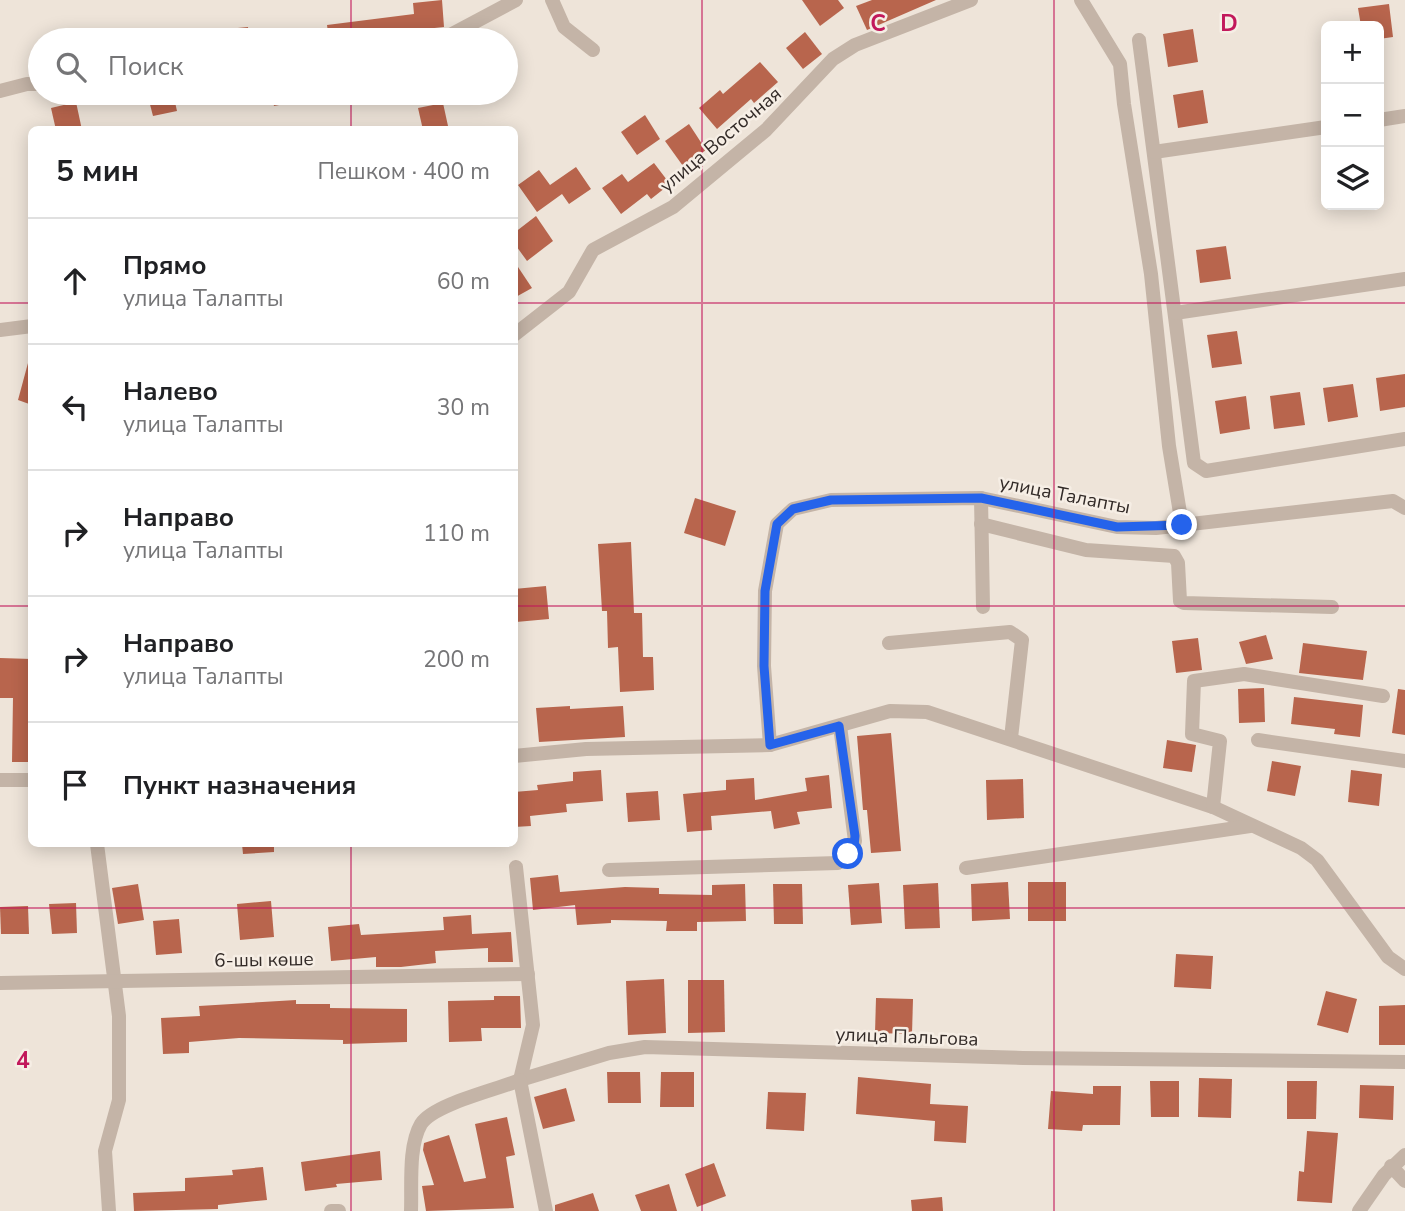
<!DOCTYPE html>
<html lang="ru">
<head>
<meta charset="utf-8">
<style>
  :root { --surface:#fff; --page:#f2f2f2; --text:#202124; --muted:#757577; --line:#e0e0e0 }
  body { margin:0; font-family:"Nunito Sans",sans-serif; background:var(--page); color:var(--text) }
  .controls { position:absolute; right:21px; top:21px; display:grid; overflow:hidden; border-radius:10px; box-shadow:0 4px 18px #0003 }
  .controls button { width:63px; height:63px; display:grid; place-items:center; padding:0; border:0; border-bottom:2px solid var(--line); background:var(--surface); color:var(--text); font:35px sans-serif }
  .stop { position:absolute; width:21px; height:21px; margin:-16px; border:5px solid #2563eb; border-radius:50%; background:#fff }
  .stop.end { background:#2563eb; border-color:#fff; box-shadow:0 2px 7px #0008 }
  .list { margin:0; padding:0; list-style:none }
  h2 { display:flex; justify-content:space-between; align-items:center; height:91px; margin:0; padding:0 28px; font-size:30px }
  h2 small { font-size:23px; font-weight:400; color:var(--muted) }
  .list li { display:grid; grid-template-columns:46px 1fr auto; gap:21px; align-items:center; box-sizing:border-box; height:126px; padding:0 28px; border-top:2px solid var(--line) }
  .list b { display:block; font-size:26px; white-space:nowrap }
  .list p { margin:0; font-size:23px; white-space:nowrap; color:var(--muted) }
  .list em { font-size:23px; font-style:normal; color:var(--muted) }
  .icon { flex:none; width:38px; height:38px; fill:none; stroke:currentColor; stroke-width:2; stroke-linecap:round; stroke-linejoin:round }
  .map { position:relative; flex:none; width:1405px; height:1211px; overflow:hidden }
  .search { position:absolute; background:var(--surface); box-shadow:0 4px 18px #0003; left:28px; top:28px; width:490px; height:77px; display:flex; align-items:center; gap:18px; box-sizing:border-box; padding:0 24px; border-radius:38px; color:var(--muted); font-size:26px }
  .panel { position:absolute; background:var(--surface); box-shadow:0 4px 18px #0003; left:28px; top:126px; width:490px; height:721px; border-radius:10px }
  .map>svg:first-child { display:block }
  .building { fill:#b8654d }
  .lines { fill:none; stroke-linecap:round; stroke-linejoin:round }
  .minor { stroke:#c4b4a7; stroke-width:14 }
  .route { stroke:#2563eb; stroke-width:9 }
  .grid { fill:none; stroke:#c2185b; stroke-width:2; stroke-opacity:0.55 }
  .labels { text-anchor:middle; stroke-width:5; stroke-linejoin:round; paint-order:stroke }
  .street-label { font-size:19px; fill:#322a27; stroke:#f6eee5 }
  .grid-label { font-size:23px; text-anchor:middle; font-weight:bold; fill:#c2185b; stroke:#f6eee5; stroke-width:5; stroke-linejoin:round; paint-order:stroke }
</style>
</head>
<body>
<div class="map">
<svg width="1405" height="1211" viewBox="0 0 1405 1211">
  <rect width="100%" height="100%" fill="#eee4d9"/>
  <g class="building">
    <path d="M442 0 444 27 406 31V40H329L327 25 414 14 413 3Z"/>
    <path d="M802 0H838L844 8 820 26Z"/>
    <path d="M872 0H936L867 30 856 6Z"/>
    <path d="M1389 4 1393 37 1379 39V26H1361L1358 8Z"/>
    <path d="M248 27 249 40H219L217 30Z"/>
    <path d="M1193 29 1198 62 1168 67 1163 34Z"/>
    <path d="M805 32 822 54 803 69 786 48Z"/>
    <path d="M760 62 778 82 754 103 751 99 717 129 699 108 720 90 723 94Z"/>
    <path d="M1203 90 1208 123 1178 128 1173 95Z"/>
    <path d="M147 93H173L177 111 153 116Z"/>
    <path d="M271 93H315V98L274 106Z"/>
    <path d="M76 102 82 130H56L51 108Z"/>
    <path d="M443 103 448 126 423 130 418 108Z"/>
    <path d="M645 115 660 139 637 155 621 132Z"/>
    <path d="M689 124 706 150 683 166 665 141Z"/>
    <path d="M654 163 670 184 651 199 647 194 621 214 602 188 622 174 628 182Z"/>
    <path d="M576 167 591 189 569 204 562 194 537 212 518 185 539 170 550 185Z"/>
    <path d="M536 216 553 241 527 261 514 243V233Z"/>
    <path d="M1226 246 1231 279 1200 283 1196 250Z"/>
    <path d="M514 261 532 288 514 298Z"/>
    <path d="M1237 331 1242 364 1212 368 1207 335Z"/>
    <path d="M28 363 32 364V405L18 400Z"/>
    <path d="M1405 374V407L1380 411 1376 378Z"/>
    <path d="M1353 384 1358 417 1328 422 1323 388Z"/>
    <path d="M1300 392 1305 425 1274 429 1270 396Z"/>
    <path d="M1246 396 1250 429 1220 434 1215 401Z"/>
    <path d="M695 498 736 511 725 546 684 533Z"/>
    <path d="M631 542 634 613H642L643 657H653L654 690 620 692 618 647 608 648 607 611H602L598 544Z"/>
    <path d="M546 586 549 619 516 622 514 589Z"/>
    <path d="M1266 635 1273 659 1246 664 1239 642Z"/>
    <path d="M1198 638 1202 670 1176 673 1172 641Z"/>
    <path d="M1303 643 1367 651 1363 680 1299 673Z"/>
    <path d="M0 658 32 659V762H12L13 698H0Z"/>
    <path d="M1264 688 1265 722 1239 723 1238 689Z"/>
    <path d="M1398 689 1405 690V735L1392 733Z"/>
    <path d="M1294 697 1363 705 1360 737 1334 734 1335 729 1291 724Z"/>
    <path d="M570 706V709L623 706 625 737 539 742 536 708Z"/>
    <path d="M891 733 901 851 871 853 867 810H863L857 736Z"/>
    <path d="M1167 740 1196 745 1192 772 1163 768Z"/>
    <path d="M1272 761 1301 766 1295 796 1267 791Z"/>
    <path d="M601 770 603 801 566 804 567 812 530 816 531 826 514 827V792L538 790 537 785 573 781V772Z"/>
    <path d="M1351 770 1382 774 1379 806 1348 802Z"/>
    <path d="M829 775 832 808 797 812 800 824 774 829 771 811 711 816 712 830 687 832 683 794 726 790V780L754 778 755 800 807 791 805 778Z"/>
    <path d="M1023 779 1024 818 987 820 986 780Z"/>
    <path d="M658 791 660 820 628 822 626 793Z"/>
    <path d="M242 844H274V852L243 854Z"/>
    <path d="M558 875 560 892 625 887 659 888V894L712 895V885L745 884 746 921 697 922V931H666L667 921 611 920V923L577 925 575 905 533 910 530 878Z"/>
    <path d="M1008 882 1010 919 972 921 971 884Z"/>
    <rect x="1028" y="882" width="38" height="39"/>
    <path d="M879 883 882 923 851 925 848 885Z"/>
    <path d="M938 883 940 928 905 929 903 885Z"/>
    <path d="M138 884 144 920 118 924 112 888Z"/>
    <path d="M773 884H802L803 924H774Z"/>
    <path d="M271 901 274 937 240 940 237 904Z"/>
    <path d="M76 903 77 933 52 934 49 904Z"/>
    <path d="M28 906 29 934H1L0 907Z"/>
    <path d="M471 915 472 934 511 932 513 962H488V948L435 951 436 963 401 967H376V957L331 961 328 927 359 924 361 935 444 930 443 917Z"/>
    <path d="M179 919 182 953 156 955 153 921Z"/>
    <path d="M1176 954 1213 956 1211 989 1174 987Z"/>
    <path d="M664 979 666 1033 628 1035 626 981Z"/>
    <path d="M688 980H724L725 1032 688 1033Z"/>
    <path d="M1326 991 1357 999 1348 1033 1317 1025Z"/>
    <path d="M494 996H520L521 1028H481L482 1041 449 1042 448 1001 494 1000Z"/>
    <path d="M876 998 913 999 912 1034 875 1033Z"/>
    <path d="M296 1000V1004H330V1008L407 1009V1042L343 1044V1040L239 1038 189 1042V1053L163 1054 161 1018 200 1016 199 1006Z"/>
    <path d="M1405 1005V1045H1379V1006Z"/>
    <path d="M607 1072H640L641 1103H608Z"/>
    <path d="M661 1072H694V1107H660Z"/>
    <path d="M858 1077 931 1084 930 1104 968 1106 966 1143 934 1141 935 1121 856 1114Z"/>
    <path d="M1199 1078 1232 1079 1231 1118 1198 1117Z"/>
    <path d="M1150 1081H1179V1117H1151Z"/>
    <path d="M1287 1081H1317L1316 1119H1287Z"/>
    <path d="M1360 1085 1394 1086 1393 1120 1359 1118Z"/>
    <path d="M1093 1086H1121L1120 1125H1083L1082 1131 1048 1129 1051 1091 1093 1094Z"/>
    <path d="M566 1088 575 1121 543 1129 534 1097Z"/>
    <path d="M768 1092 806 1093 804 1131 766 1129Z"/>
    <path d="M507 1117 515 1155 506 1157 514 1208 426 1211 422 1186 434 1185 423 1150 424 1143 449 1135 464 1182 486 1178 475 1124Z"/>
    <path d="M1307 1131 1338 1133 1332 1203 1297 1201 1299 1171 1304 1172Z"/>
    <path d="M380 1151 382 1180 336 1184 337 1187 305 1191 301 1162Z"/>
    <path d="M714 1163 726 1196 697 1207 685 1174Z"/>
    <path d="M263 1167 267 1200 218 1205V1209L134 1211 133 1193 185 1191V1178L233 1175 232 1170Z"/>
    <path d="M669 1184 677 1211H641L635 1195Z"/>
    <path d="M593 1193 599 1211H555V1205Z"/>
    <path d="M942 1197 943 1211H912L911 1200Z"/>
  </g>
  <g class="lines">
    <g class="minor">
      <path d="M552 0 564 27 593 50"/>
      <path d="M1081 0 1120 64 1124 104 1151 274 1169 446 1182 525"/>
      <path d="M441 40 516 0"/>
      <path d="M1139 40 1194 463 1206 471 1405 439"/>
      <path d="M0 91 27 84H40"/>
      <path d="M1379 120 1405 116"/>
      <path d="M1154 152 1326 127"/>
      <path d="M1175 313 1405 279"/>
      <path d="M0 330 32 326"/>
      <path d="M514 335 569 292 593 250 673 207 766 130 833 59 855 45 971 0"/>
      <path d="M981 498 983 607"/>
      <path d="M981 524 1086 550 1174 556 1178 563 1180 601 1184 603 1332 607"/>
      <path d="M889 643 1010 632 1022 640 1011 738"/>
      <path d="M1258 740 1405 761"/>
      <path d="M770 745 764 666 765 591 777 524 793 509 831 500 981 498 1117 527 1156 528 1393 501 1405 508"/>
      <path d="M514 756 586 749 770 745 890 711 927 712 1213 807 1301 848 1317 860 1388 957 1405 969"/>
      <path d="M0 780H32"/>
      <path d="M1213 807 1220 741 1192 734 1194 681 1244 674 1383 696"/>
      <path d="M97 844 119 1016V1100L105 1151 109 1211"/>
      <path d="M516 867 533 1025 520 1080 609 1053 645 1047 1023 1058 1405 1062"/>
      <path d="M966 868 1250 826"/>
      <path d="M609 870 838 863 852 851 855 841 840 726"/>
      <path d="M0 983 528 974"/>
      <path d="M1391 1166 1405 1181"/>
      <path d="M331 1211H339"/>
      <path d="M411 1211C412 1186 408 1146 421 1124 434 1104 496 1090 520 1080L546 1211"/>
      <path d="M1359 1211 1384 1175 1405 1155"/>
    </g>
  </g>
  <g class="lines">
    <path class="route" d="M848 854 854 846 855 836 839 726 770 745 764 666 765 591 777 524 793 509 831 500 981 498 1117 527 1182 525"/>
  </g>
  <path class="grid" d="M351 0V40M702 0V1211M1054 0V1211M351 93V130M0 303H32M514 303H1405M0 606H32M514 606H1405M351 844V1211M0 908H1405"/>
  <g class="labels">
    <g class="street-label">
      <text transform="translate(720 139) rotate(-40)" y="7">улица Восточная</text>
      <text transform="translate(1065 494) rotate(11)" y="7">улица Талапты</text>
      <text transform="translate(264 959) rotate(-1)" y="7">6-шы көше</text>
      <text transform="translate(907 1036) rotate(2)" y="7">улица Пальгова</text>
    </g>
  </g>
  <g class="grid-label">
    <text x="878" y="31">C</text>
    <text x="1229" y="31">D</text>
    <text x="23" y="1068">4</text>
  </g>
</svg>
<div class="controls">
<button>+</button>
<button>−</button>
<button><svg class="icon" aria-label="layers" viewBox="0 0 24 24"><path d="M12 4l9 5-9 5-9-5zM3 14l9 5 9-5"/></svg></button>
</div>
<div class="stop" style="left:848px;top:854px"></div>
<div class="stop end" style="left:1182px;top:525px"></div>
<div class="search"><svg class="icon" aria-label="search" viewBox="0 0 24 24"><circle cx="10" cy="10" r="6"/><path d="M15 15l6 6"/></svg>Поиск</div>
<section class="panel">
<h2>5 мин<small>Пешком · 400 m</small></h2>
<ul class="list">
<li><svg class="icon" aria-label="ahead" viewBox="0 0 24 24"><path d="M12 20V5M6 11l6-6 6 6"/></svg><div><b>Прямо</b><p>улица Талапты</p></div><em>60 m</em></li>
<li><svg class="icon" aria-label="left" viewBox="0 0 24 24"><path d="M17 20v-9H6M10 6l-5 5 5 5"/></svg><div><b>Налево</b><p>улица Талапты</p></div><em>30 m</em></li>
<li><svg class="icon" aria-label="right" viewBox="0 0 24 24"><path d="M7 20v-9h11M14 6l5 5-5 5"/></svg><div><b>Направо</b><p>улица Талапты</p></div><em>110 m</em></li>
<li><svg class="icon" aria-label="right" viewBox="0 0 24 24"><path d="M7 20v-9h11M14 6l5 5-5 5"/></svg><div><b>Направо</b><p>улица Талапты</p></div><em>200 m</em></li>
<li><svg class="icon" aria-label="arrive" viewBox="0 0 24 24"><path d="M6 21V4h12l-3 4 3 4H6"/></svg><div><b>Пункт назначения</b></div></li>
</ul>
</section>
</div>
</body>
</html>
